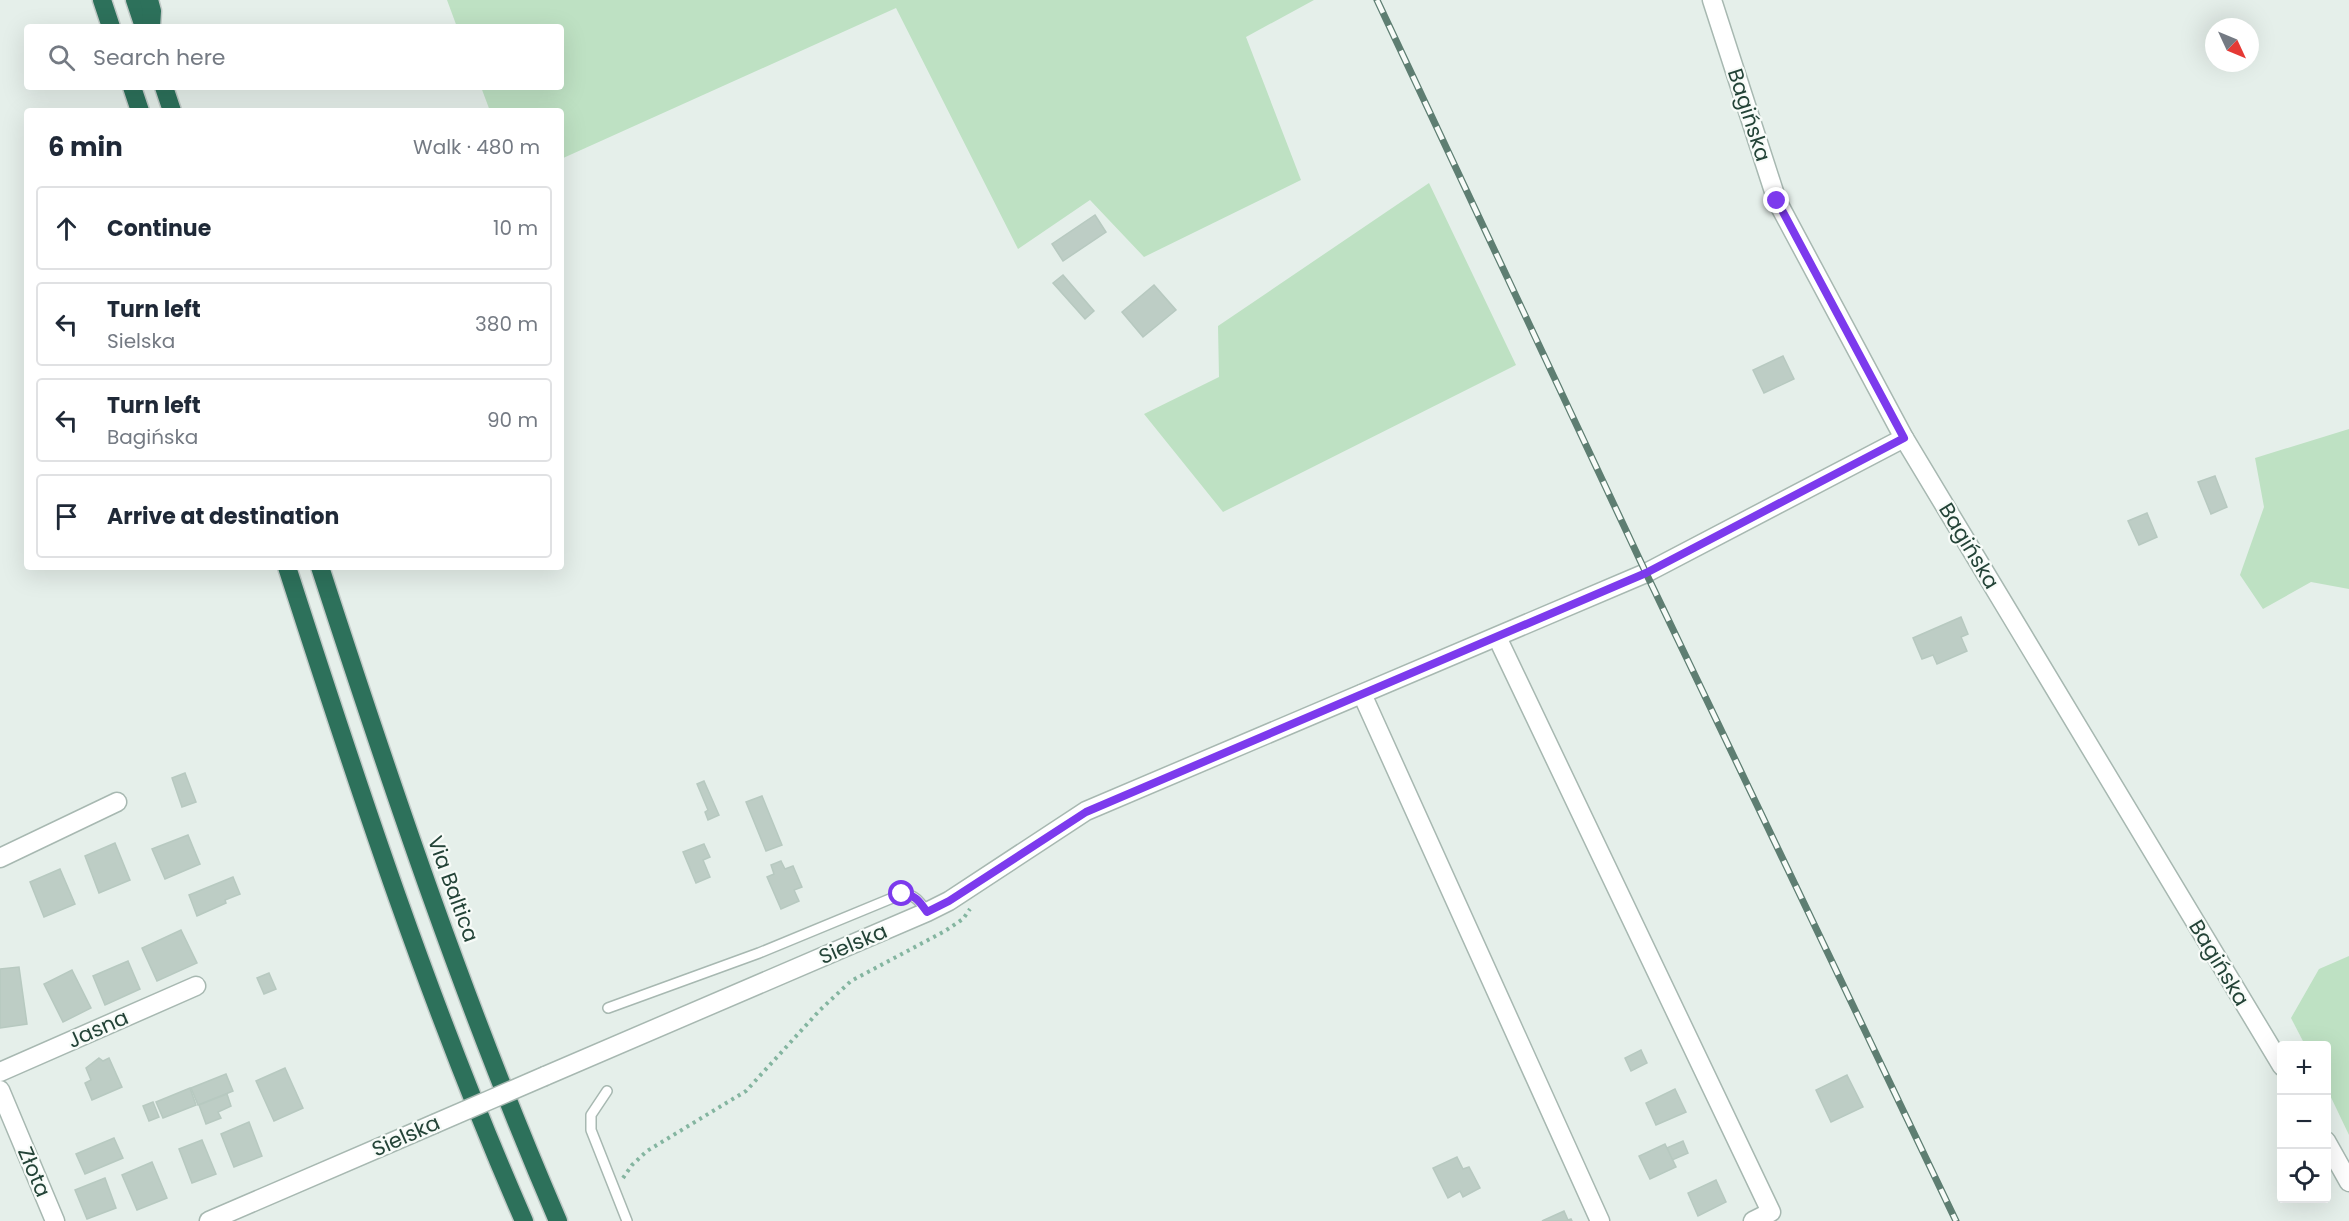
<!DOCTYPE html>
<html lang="en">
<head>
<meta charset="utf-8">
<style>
  :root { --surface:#fff; --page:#f2f2f3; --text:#1f2937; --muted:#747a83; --line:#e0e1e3 }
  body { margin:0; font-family:Poppins,sans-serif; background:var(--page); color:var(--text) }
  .controls { position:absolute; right:18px; bottom:18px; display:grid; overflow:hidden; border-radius:6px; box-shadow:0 6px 24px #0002 }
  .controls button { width:54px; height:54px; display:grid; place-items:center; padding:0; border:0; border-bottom:2px solid var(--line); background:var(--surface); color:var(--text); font:30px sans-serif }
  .compass { position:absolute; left:2205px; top:18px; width:54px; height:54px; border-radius:50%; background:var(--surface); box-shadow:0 6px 24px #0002; rotate:134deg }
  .stop { position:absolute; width:18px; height:18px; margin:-14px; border:4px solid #7c3aed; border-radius:50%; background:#fff }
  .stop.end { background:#7c3aed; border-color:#fff; box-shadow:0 2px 6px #0008 }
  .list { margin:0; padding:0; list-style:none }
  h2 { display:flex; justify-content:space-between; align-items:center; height:78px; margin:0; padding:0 24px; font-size:26px }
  h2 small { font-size:20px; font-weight:400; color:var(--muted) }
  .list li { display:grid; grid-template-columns:39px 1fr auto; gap:18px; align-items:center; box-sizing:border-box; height:84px; margin:0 12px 12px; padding:0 12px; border:2px solid var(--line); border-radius:6px }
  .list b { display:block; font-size:22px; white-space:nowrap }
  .list p { margin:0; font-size:20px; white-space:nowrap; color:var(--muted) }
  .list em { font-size:20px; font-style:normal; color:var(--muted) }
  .icon { flex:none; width:33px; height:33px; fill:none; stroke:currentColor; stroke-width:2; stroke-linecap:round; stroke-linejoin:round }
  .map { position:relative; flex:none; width:2349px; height:1221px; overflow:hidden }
  .search { position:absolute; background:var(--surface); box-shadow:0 6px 24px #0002; left:24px; top:24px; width:540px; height:66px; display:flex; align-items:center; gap:15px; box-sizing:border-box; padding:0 21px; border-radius:6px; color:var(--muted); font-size:22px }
  .panel { position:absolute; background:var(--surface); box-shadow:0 6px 24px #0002; left:24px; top:108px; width:540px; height:462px; border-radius:6px }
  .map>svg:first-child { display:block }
  .green { fill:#bee1c3 }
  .building { fill:#bdcdc5; stroke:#b7c9c0; stroke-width:1.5 }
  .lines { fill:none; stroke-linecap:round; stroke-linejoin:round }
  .lane-casing { stroke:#a7b8b1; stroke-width:12 }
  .street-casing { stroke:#a7b8b1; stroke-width:21 }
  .highway-casing { stroke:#c1cac7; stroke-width:21 }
  .path { stroke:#84b5a0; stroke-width:4; stroke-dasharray:3 4.5; stroke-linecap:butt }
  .lane { stroke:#fff; stroke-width:9 }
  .street { stroke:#fff; stroke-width:18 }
  .highway { stroke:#2d715b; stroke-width:18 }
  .rail-casing { stroke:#5e7e72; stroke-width:7 }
  .rail { stroke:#f7fbf8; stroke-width:4.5; stroke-dasharray:14; stroke-linecap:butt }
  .street-bridge-casing { stroke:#a7b8b1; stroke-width:21; stroke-linecap:butt }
  .street-bridge { stroke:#fff; stroke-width:18 }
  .route { stroke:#7c3aed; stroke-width:8 }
  .labels { text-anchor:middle; stroke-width:4.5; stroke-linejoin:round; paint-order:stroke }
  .street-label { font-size:21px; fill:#234337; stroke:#f7fbf8 }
</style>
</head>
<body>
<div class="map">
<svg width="2349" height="1221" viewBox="0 0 2349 1221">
  <rect width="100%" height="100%" fill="#e5efea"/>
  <g class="green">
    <path d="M447 0H1314L1246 37 1301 180 1144 257 1090 200 1018 249 896 8 561 159V111H490L481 87H561V27H457Z"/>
    <path d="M1429 183 1516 365 1223 512 1144 414 1219 377 1218 326Z"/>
    <path d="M2349 429V589L2311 582 2263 609 2240 575 2264 507 2255 458Z"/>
    <path d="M2349 956V1135L2327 1089 2326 1046 2305 1045 2291 1018 2319 969Z"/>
  </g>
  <g class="building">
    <path d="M1095 215 1106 232 1063 261 1052 244Z"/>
    <path d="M1063 275 1094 311 1085 319 1053 283Z"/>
    <path d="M1154 285 1176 310 1143 337 1122 312Z"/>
    <path d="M1783 356 1794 379 1764 393 1753 370Z"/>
    <path d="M2215 476 2227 507 2211 514 2198 482Z"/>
    <path d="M2147 513 2157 537 2139 545 2128 521Z"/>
    <path d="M1961 617 1968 634 1961 637 1967 651 1937 664 1933 655 1922 659 1913 638Z"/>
    <path d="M185 773 196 802 182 807 172 778Z"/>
    <path d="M704 781 719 815 708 820 705 812 708 810 697 784Z"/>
    <path d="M762 796 782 845 766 851 746 802Z"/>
    <path d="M188 835 200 864 165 879 152 849Z"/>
    <path d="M115 843 130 880 99 893 85 856Z"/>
    <path d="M704 844 710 857 703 860 710 877 696 883 683 852Z"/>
    <path d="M781 861 785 869 793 866 802 887 794 890 799 901 781 909 767 877 774 874 771 865Z"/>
    <path d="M60 869 75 904 44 917 30 882Z"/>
    <path d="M233 877 240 894 225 900 226 903 197 916 189 895Z"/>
    <path d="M181 930 197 963 157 981 142 948Z"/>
    <path d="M128 961 140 989 105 1005 93 976Z"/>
    <path d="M19 967 27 1024 0 1028V969Z"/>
    <path d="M72 970 91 1008 63 1022 44 984Z"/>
    <path d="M269 973 276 989 264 994 257 978Z"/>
    <path d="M1641 1050 1647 1063 1631 1071 1625 1058Z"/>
    <path d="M99 1058 103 1061 109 1058 122 1087 92 1100 85 1083 91 1080 86 1068Z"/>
    <path d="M285 1068 303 1108 274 1121 256 1081Z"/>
    <path d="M226 1074 233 1091 198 1105 191 1088Z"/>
    <path d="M1847 1075 1863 1107 1831 1122 1816 1090Z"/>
    <path d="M190 1088 196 1105 163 1118 156 1102Z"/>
    <path d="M1675 1089 1686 1112 1656 1125 1646 1103Z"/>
    <path d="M227 1094 231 1106 218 1112 221 1118 206 1124 199 1105Z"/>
    <path d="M153 1102 159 1117 149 1121 143 1106Z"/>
    <path d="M249 1122 262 1156 234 1167 221 1134Z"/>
    <path d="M114 1138 123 1158 85 1174 76 1154Z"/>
    <path d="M202 1140 216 1174 192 1183 179 1149Z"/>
    <path d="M1683 1141 1688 1153 1672 1160 1667 1148Z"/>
    <path d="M1665 1144 1676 1167 1650 1179 1639 1156Z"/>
    <path d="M1457 1157 1463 1169 1469 1167 1480 1188 1463 1197 1460 1191 1448 1198 1433 1168Z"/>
    <path d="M152 1162 167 1198 137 1210 122 1175Z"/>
    <path d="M105 1178 116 1208 87 1219 75 1190Z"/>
    <path d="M1716 1180 1726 1202 1698 1216 1688 1193Z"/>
    <path d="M1564 1211 1568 1220 1571 1219 1572 1221H1542Z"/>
  </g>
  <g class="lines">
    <g class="lane-casing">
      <g id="lane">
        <path d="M608 1008 759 953 902 894C915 894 920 902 927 912"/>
        <path d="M607 1091 591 1115V1130L627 1221"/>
      </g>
    </g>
    <g class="street-casing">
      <g id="street">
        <path d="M1712 0 1777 201 1904 438 2282 1066"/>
        <path d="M1497 637 1771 1212 1753 1221"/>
        <path d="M1362 694 1600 1221"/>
        <path d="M0 858 117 802"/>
        <path d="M0 1072 196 986"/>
        <path d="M545 1076 927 912 949 901 1086 811 1646 573 1904 438"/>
        <path d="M0 1090 55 1221"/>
        <path d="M2326 1141 2349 1182"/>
        <path d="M209 1221 434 1124"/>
      </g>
    </g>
    <g class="highway-casing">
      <g id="highway">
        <path d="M102 0 111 27"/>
        <path d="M135 0 144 27"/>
        <path d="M149 0 152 11 151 27"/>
        <path d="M132 87 140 111"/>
        <path d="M164 87 172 111"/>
        <path d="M287 567C358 787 431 1009 524 1221"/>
        <path d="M320 567C392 788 466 1008 558 1221"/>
      </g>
    </g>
    <path class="path" d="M623 1178 632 1165 647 1151 746 1091 820 1010 851 981 945 931 963 919 970 909"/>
    <use href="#lane" class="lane"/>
    <use href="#street" class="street"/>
    <use href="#highway" class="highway"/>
    <g class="rail-casing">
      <path id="rail" d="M1377 0 1646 573 1956 1221"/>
    </g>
    <use href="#rail" class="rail"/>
    <g class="street-bridge-casing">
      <path id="street-bridge" d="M434 1124 545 1076"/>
    </g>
    <use href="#street-bridge" class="street-bridge"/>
  </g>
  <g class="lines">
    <path class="route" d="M902 894C915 894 920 902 927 912L949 901 1086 812 1646 573 1904 438 1777 201"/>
  </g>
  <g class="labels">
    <g class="street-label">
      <text transform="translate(1749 115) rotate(72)" y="7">Bagińska</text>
      <text transform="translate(1969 546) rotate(59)" y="7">Bagińska</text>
      <text transform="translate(453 889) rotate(70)" y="7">Via Baltica</text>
      <text transform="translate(853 944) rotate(-23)" y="7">Sielska</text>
      <text transform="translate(2219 963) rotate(59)" y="7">Bagińska</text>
      <text transform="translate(98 1029) rotate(-24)" y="7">Jasna</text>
      <text transform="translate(406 1136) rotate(-24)" y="7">Sielska</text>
      <text transform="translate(34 1172) rotate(67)" y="7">Złota</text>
    </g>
  </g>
</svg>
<div class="controls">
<button>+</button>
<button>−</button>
<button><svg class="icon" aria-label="locate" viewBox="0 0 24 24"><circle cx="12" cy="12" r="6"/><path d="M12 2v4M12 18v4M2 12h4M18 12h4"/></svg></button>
</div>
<svg class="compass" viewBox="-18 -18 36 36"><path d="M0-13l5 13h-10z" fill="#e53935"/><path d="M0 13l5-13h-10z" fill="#747a83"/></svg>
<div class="stop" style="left:902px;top:894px"></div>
<div class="stop end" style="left:1777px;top:201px"></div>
<div class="search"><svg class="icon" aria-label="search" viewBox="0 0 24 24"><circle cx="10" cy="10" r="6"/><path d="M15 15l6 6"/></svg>Search here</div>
<section class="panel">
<h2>6 min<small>Walk · 480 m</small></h2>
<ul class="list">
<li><svg class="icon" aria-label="ahead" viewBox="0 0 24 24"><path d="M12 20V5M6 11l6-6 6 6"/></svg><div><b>Continue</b></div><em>10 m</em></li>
<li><svg class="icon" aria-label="left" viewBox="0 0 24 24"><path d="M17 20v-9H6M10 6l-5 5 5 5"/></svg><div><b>Turn left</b><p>Sielska</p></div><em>380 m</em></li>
<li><svg class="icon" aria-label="left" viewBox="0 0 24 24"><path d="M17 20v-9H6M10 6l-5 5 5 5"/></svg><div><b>Turn left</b><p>Bagińska</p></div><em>90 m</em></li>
<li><svg class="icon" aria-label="arrive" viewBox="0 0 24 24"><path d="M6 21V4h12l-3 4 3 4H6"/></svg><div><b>Arrive at destination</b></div></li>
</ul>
</section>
</div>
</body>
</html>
